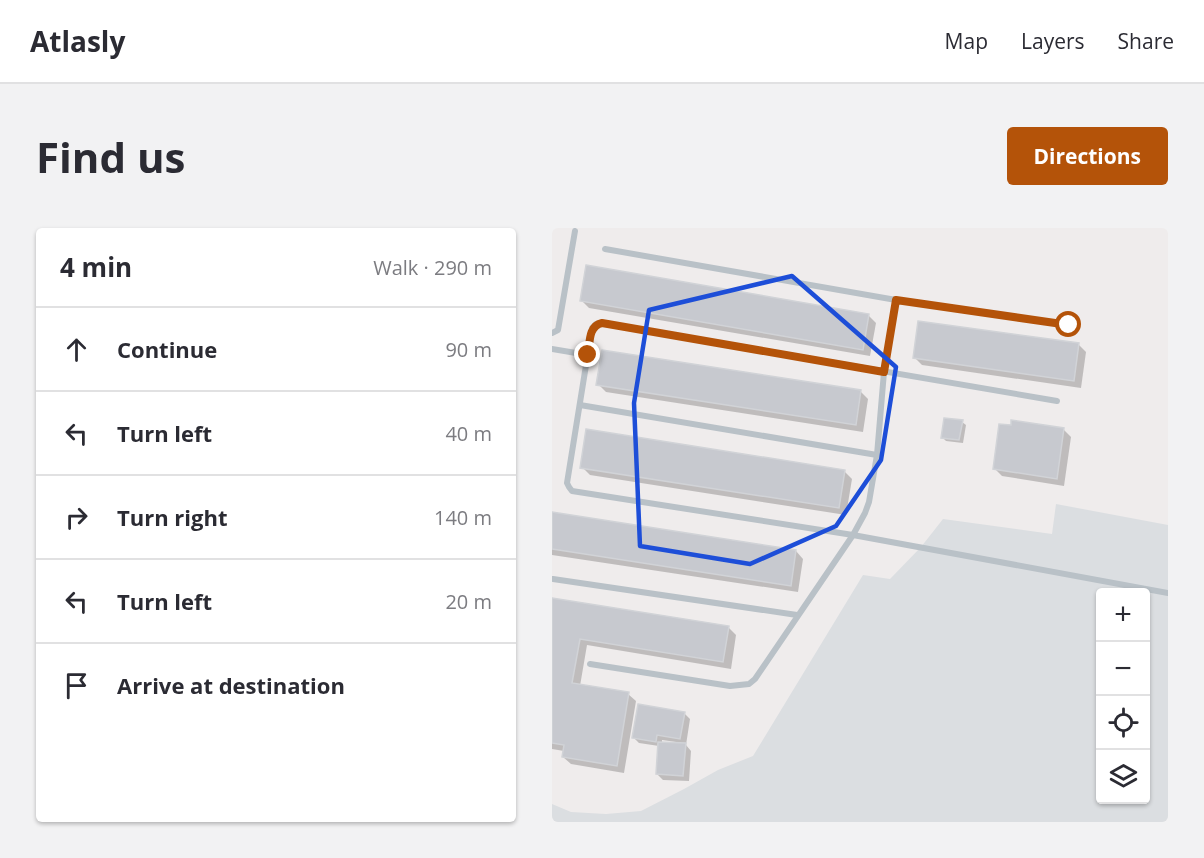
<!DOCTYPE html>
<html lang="en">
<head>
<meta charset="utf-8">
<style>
  :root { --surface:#fff; --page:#f2f2f3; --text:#2b2b33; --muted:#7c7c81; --line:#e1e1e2; --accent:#b45309 }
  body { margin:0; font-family:"Open Sans",sans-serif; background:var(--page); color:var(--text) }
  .controls { position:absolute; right:18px; bottom:18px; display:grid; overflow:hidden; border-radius:6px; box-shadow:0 2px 4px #0004 }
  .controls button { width:54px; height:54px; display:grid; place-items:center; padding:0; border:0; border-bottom:2px solid var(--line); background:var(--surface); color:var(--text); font:30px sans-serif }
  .stop { position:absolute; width:18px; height:18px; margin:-14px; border:4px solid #b45309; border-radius:50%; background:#fff }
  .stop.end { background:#b45309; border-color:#fff; box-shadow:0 2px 6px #0008 }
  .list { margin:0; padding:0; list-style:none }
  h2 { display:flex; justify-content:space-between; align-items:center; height:78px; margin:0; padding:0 24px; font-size:26px }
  h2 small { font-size:20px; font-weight:400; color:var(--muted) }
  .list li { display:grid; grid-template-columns:39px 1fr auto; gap:18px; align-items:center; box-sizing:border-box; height:84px; padding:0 24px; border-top:2px solid var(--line) }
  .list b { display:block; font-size:22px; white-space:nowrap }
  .list em { font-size:20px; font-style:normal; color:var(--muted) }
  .icon { flex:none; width:33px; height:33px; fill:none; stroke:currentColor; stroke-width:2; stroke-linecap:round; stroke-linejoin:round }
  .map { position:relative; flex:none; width:616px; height:594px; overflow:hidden; border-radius:6px }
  header { display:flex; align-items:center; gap:36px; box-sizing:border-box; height:84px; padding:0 30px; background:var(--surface); border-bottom:2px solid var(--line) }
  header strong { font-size:28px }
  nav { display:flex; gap:33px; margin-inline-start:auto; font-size:21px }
  .intro { display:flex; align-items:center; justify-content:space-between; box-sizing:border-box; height:144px; padding:0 36px }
  h1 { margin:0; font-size:42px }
  .button { padding:15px 27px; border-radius:6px; background:var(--accent); color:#fff; font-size:21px; font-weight:700 }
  main { display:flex; gap:36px; padding:0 36px }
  aside { flex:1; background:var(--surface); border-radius:6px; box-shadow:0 2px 4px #0004 }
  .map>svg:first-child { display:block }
  .airport { fill:#dbdee1; fill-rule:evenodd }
  .shadow { fill:#0003; fill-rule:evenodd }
  .building { fill:#c7c9cf; stroke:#d1d3d7; stroke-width:1.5 }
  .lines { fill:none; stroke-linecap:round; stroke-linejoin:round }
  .lane { stroke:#b9c1c7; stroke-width:6 }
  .route { stroke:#b45309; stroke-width:8 }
  .marked { fill:none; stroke:#1d4ed8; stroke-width:4.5; stroke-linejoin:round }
</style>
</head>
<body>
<header>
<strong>Atlasly</strong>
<nav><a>Map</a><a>Layers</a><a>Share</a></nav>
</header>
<div class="intro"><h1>Find us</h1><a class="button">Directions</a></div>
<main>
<aside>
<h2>4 min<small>Walk · 290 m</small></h2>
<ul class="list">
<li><svg class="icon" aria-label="ahead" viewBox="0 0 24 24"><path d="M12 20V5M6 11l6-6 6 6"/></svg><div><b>Continue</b></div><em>90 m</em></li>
<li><svg class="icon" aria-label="left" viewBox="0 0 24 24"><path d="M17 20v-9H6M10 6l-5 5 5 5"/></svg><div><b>Turn left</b></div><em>40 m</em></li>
<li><svg class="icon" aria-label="right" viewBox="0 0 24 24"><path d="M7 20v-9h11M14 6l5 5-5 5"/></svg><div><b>Turn right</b></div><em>140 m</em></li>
<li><svg class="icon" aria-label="left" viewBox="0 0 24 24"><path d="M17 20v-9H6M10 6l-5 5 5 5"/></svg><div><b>Turn left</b></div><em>20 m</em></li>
<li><svg class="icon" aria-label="arrive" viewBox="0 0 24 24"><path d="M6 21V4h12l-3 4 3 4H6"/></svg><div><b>Arrive at destination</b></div></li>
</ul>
</aside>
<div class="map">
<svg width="616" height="594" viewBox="0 0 616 594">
  <rect width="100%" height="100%" fill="#efecec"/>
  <path class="airport" d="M504 276 616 297V594H0V576L19 584 54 586 89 583 132 561 166 542 201 528 311 347 338 351 369 319 391 291 500 306ZM548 364H594V572H548Z"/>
  <g class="shadow">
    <path d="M30 73 316 87 324 95 318 128 37 80Z"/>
    <path d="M527 117 534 124 529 160 370 137 362 129Z"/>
    <path d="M46 156 308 163 316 171 311 204 54 164Z"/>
    <path d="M410 194 414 197 411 215 394 213 390 209Z"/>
    <path d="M512 202 519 209 512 258 450 248 442 240Z"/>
    <path d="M30 239 292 243 300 251 294 287 38 247Z"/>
    <path d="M0 286 244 323 251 331 246 364 0 327Z"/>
    <path d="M0 371 176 399 184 407 179 441 35 417 28 458 76 466 84 473 72 545 19 536 11 529 12 523 0 521Z"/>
    <path d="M132 485 138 491 134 517 139 523 137 553 111 552 105 546 107 518 87 515 82 510ZM110 512 124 514V516L110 515Z"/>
  </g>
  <g class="building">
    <path d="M34 37 317 86 311 122 28 73Z"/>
    <path d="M366 93 527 115 522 153 361 130Z"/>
    <path d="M50 122 309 162 304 197 44 157Z"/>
    <path d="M392 190 411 192 407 212 389 210Z"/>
    <path d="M459 192 512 200 505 251 441 241 447 196 459 197Z"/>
    <path d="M34 201 293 242 287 280 28 240Z"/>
    <path d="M0 284 244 322 239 358 0 321Z"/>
    <path d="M0 370 177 398 171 434 28 411 20 455 77 464 65 538 10 529 12 517 0 515Z"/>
    <path d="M86 476 133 484 128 511 105 507 104 514 80 510Z"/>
    <path d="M106 514 134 515 131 548 104 546Z"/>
  </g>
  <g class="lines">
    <g class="lane">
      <path d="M53 21 344 72 517 97"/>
      <path d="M0 105 6 102 23 3"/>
      <path d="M0 121 36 127"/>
      <path d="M505 173 50 95 44 96 40 100 15 255 17 259 20 263 301 307 616 365"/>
      <path d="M28 177 325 227"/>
      <path d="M1 351 245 387"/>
      <path d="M38 436 178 458 197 456 203 451 301 307 313 285 317 274 325 227 332 144 344 72"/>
    </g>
  </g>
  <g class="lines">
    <path class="route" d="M36 127C38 115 36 98 50 95L332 144 344 72 517 97"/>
  </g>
  <path class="marked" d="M240 48 344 139 329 232 284 298 198 336 88 318 82 175 97 82Z"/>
</svg>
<div class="controls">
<button>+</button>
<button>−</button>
<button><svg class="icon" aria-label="locate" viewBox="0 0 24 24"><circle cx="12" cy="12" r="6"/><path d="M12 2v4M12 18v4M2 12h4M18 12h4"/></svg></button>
<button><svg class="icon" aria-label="layers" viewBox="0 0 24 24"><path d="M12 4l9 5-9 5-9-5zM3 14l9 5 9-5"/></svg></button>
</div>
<div class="stop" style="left:517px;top:97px"></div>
<div class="stop end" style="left:36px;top:127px"></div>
</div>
</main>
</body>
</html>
